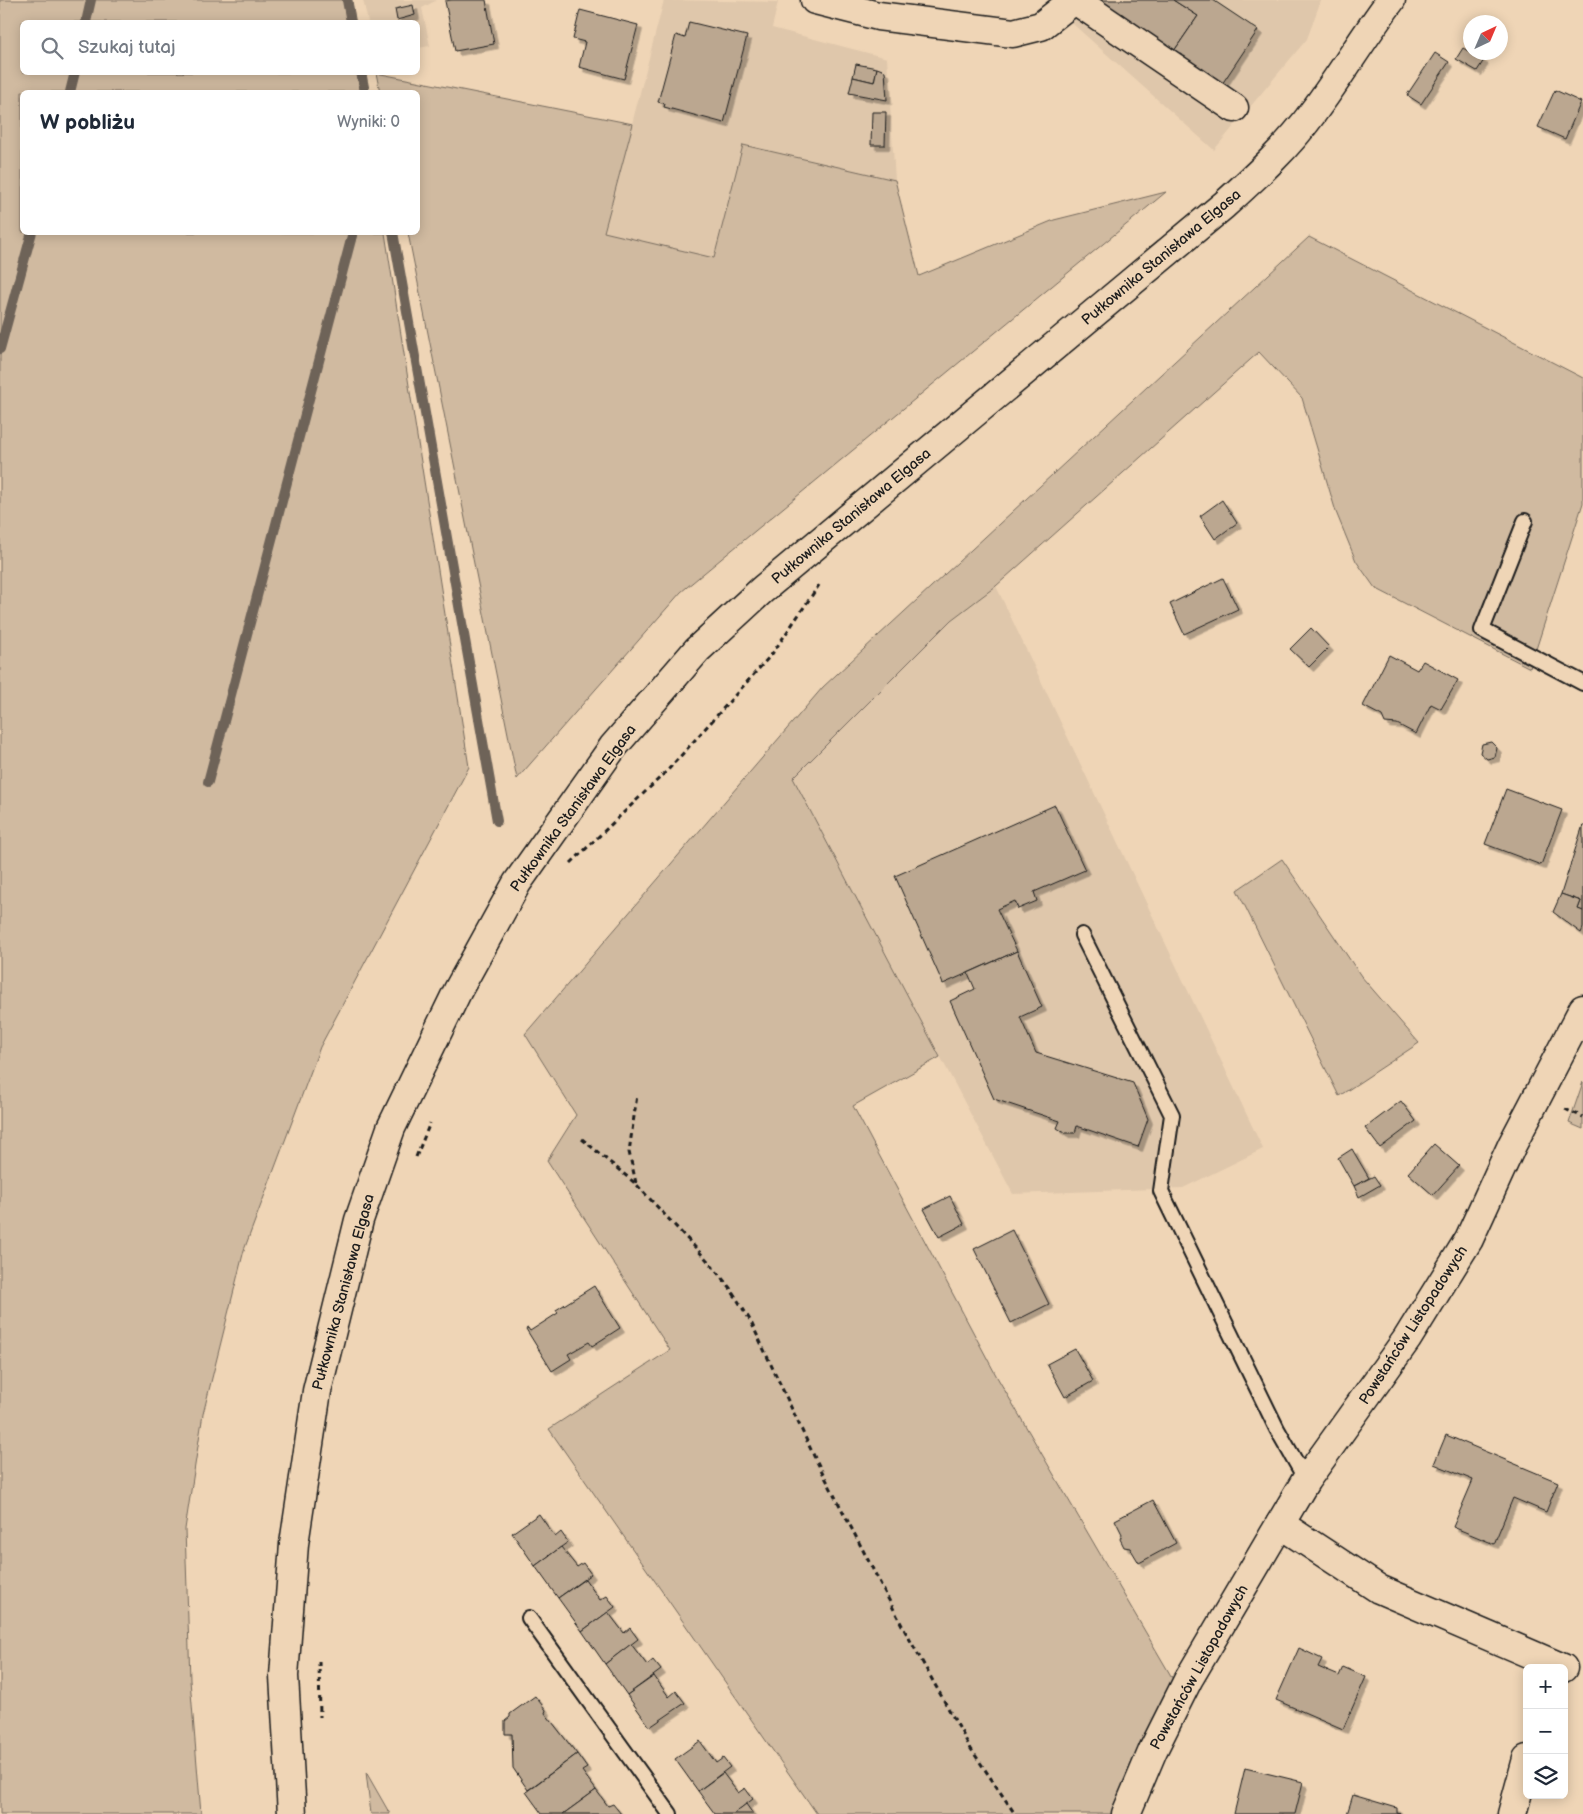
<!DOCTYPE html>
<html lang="pl">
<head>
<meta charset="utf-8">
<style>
  :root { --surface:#fff; --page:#f2f2f3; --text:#1f2937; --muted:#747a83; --line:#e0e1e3 }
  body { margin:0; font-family:"Balsamiq Sans",sans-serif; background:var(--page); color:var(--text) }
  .controls { position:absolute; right:15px; bottom:15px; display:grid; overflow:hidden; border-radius:8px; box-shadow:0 2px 12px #0003 }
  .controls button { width:45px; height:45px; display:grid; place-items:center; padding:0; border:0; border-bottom:1px solid var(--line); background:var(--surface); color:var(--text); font:25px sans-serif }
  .compass { position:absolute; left:1463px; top:15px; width:45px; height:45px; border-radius:50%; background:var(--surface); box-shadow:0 2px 12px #0003; rotate:44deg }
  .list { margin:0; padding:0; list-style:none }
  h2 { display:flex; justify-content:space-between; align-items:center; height:65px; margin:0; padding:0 20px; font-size:21px }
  h2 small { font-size:16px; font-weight:400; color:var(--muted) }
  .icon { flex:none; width:28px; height:28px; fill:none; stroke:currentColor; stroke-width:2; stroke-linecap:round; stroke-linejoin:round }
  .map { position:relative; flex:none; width:1583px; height:1814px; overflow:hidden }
  .search { position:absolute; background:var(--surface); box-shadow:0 2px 12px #0003; left:20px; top:20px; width:400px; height:55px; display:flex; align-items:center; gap:12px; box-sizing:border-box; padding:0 18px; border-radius:8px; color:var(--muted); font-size:19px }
  .panel { position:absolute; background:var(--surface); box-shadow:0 2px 12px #0003; left:20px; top:90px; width:400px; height:145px; border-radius:8px }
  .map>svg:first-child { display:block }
  .built { fill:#dfc7ab }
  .green { fill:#d0baa0; stroke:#766b5e }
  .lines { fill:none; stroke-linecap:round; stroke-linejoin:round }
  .stream { stroke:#6e6358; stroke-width:10 }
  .building { fill:#bba790; stroke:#1c1c1c; filter:url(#shadow) }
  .lane-casing { stroke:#1c1c1c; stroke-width:18 }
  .street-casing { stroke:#1c1c1c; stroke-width:31 }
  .secondary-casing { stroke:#1c1c1c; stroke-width:31 }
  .path { stroke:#1c1c1c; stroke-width:3; stroke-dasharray:5 4; stroke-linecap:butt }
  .lane { stroke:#efd5b6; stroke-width:14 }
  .street { stroke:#efd5b6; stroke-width:28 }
  .secondary { stroke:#efd5b6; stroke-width:28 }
  .labels { text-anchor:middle; stroke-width:4; stroke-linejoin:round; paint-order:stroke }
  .street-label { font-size:15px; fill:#1c1c1c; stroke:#efd5b6 }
</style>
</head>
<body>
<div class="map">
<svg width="1583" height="1814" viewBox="0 0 1583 1814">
  <defs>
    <filter id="shadow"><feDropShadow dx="4.5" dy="4.5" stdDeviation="0" flood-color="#0004"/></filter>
  </defs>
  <rect width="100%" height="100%" fill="#efd5b6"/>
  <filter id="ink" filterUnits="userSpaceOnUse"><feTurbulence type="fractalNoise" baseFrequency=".02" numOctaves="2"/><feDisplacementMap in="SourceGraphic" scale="10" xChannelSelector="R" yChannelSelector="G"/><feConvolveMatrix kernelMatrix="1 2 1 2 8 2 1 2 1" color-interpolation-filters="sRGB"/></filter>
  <g filter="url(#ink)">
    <g class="built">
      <path d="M363 0H437L422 8 430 46 418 48V22H368Z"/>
      <path d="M664 0 778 2 772 28 887 58 895 180 743 145 714 258 604 232Z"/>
      <path d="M1046 0H1321L1307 39 1214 150Z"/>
      <path d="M996 586 1263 1149 1183 1188 1013 1194 793 778 951 620Z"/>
    </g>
    <g class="green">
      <path d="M0 0H352L355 22H22V72L362 73 365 92H22V232L385 233 469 767 320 1047 244 1250 203 1414 185 1529 190 1680 201 1814H0Z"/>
      <path d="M376 73 633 124 604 232 714 258 743 145 895 180 919 276 1054 220 1166 192 681 592 517 779 408 233 418 232V92H380Z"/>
      <path d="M1309 237 1583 378V503L1530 668 1375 588 1356 561 1336 512 1302 398 1259 352 996 586 951 620 793 778 940 1057 853 1106 997 1377 1174 1681 1152 1719 1114 1814H817L549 1429 670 1350 547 1161 576 1115 525 1034 823 687Z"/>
      <path d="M1282 859 1361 976 1419 1043 1339 1096 1237 890Z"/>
      <path d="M1583 1082V1129L1569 1123Z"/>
      <path d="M366 1772 390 1814H371Z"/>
    </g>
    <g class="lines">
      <g class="stream">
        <path d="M347 0 351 22"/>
        <path d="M86 22 91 0"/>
        <path d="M361 72 365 92"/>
        <path d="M70 92 75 72"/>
        <path d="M393 232 497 821"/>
        <path d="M0 349 32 232"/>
        <path d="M208 782 353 232"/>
      </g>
    </g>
    <g class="building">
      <path d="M452 0H486L494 44 455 51 445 1Z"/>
      <path d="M1099 0H1173L1198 16 1174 51Z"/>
      <path d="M1173 0H1213L1258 30 1222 84 1174 51 1198 16Z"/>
      <path d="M413 5 415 15 397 20 395 9Z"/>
      <path d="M580 10 638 25 624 79 579 67 585 42 573 39Z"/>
      <path d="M689 22 747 36 724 123 664 107 665 104 658 102 676 35 685 38Z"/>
      <path d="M1463 48 1484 60 1477 71 1456 59Z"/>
      <path d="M1435 53 1449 62 1421 104 1407 95Z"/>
      <path d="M856 64 877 68 874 82 853 77Z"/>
      <path d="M877 68 885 71 887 100 849 93 853 77 874 82Z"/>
      <path d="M1555 90 1581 102 1565 139 1538 127Z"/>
      <path d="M872 112H886L885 145H871Z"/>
      <path d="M1222 500 1237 523 1215 539 1200 516Z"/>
      <path d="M1223 578 1238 609 1184 634 1170 604Z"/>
      <path d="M1311 628 1329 647 1309 667 1290 649Z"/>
      <path d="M1389 655 1417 670 1423 661 1458 680 1441 709 1431 704 1416 734 1397 724 1385 723 1382 716 1363 706Z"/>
      <path d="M1491 742 1497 748 1495 757 1487 759 1480 753 1482 744Z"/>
      <path d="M1506 789 1562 810 1541 865 1485 844Z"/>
      <path d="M1055 805 1085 870 1034 892 1037 901 1018 909 1015 901 997 909 1017 951 943 984 895 876Z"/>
      <path d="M1583 825V911L1578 909 1581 901 1561 894Z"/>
      <path d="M1561 894 1581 901 1578 909 1583 911V928L1581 933 1553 912Z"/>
      <path d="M1017 951 1042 1007 1020 1017 1036 1053 1133 1083 1148 1119 1138 1147 1077 1126 1075 1133H1065L1057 1128 1060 1121 994 1099 950 1001 975 989 968 973Z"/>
      <path d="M1401 1101 1416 1121 1380 1148 1365 1128Z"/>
      <path d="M1434 1144 1459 1166 1433 1195 1408 1173Z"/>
      <path d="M1352 1149 1369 1178 1354 1186 1338 1158Z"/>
      <path d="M1374 1176 1380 1185 1359 1197 1354 1186Z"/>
      <path d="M950 1196 964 1224 939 1237 924 1209Z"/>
      <path d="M1012 1230 1049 1304 1011 1323 974 1249Z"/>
      <path d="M594 1286 620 1328 592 1346 589 1342 568 1354 571 1359 552 1371 526 1329 528 1328 530 1331 558 1313 556 1310Z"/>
      <path d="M1075 1349 1093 1381 1065 1397 1047 1364Z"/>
      <path d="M1446 1435 1558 1482 1546 1512 1513 1498 1494 1544 1453 1527 1473 1480 1434 1464Z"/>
      <path d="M1153 1500 1176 1543 1139 1563 1130 1548 1124 1547 1120 1539 1122 1534 1115 1520Z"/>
      <path d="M539 1514 555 1537 561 1532 568 1542 535 1566 512 1533Z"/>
      <path d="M561 1547 577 1567 583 1563 591 1574 558 1598 535 1566Z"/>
      <path d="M585 1579 600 1600 607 1596 615 1607 582 1631 558 1598Z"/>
      <path d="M608 1612 624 1633 630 1628 638 1639 605 1664 582 1631Z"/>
      <path d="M631 1644 647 1665 653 1660 661 1670 627 1695 605 1664Z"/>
      <path d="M1299 1648 1322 1659 1318 1667 1339 1676 1343 1667 1366 1677 1343 1729 1276 1700Z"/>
      <path d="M654 1676 669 1697 676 1691 685 1703 650 1727 627 1695Z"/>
      <path d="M535 1696 546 1710 545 1713 577 1754 528 1790 513 1768 512 1734H505V1721L510 1717V1714Z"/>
      <path d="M700 1741 716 1763 723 1758 730 1767 698 1791 675 1759Z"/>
      <path d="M577 1754 587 1768 582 1771 596 1790 563 1814H542L526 1792Z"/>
      <path d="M1245 1768 1303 1782 1295 1814H1234Z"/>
      <path d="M723 1773 738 1793 745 1788 753 1799 733 1814H715L698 1791Z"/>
      <path d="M596 1790 608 1806 613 1804 621 1814H563Z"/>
      <path d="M1353 1795 1397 1808V1813L1401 1814H1347Z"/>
      <path d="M746 1804 753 1814H733Z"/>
    </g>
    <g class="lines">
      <g class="lane-casing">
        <g id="lane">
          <path d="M1525 521 1482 630 1583 683"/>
          <path d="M1082 935 1172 1115 1161 1191 1277 1429 1306 1480"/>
          <path d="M529 1618 670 1814"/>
        </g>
      </g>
      <g class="street-casing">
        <g id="street">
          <path d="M815 0 878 16 1013 33 1041 26 1074 0"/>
          <path d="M1075 0 1234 108"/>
          <path d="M1280 1524 1379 1589 1563 1668"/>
          <path d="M1126 1814 1153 1750 1188 1680 1280 1524 1306 1480 1407 1339 1469 1239 1512 1145 1583 1009"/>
          <path d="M1512 1814 1527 1759"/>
        </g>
      </g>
      <g class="secondary-casing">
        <path id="secondary" d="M292 1814 284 1676 294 1544 317 1391 359 1220 391 1128 458 990 517 883 613 747 697 650 762 590 1224 205C1256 176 1289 146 1314 111 1341 75 1364 36 1391 0"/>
      </g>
      <g class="path">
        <path d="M571 863 668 770 772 654 819 585"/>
        <path d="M1565 1109 1583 1117"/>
        <path d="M582 1139 636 1184 707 1260 730 1288 750 1320 814 1456 905 1631 971 1749 1015 1814"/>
        <path d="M416 1157 430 1123"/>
        <path d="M636 1183 629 1152 637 1095"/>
        <path d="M319 1661 320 1717"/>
      </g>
      <use href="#lane" class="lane"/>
      <use href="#street" class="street"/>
      <use href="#secondary" class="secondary"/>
    </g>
  </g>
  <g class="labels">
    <g class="street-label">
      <text transform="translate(1161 257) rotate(-40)" y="5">Pułkownika Stanisława Elgasa</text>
      <text transform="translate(851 516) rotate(-40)" y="5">Pułkownika Stanisława Elgasa</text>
      <text transform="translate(573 808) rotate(-54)" y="5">Pułkownika Stanisława Elgasa</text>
      <text transform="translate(343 1292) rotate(-75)" y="5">Pułkownika Stanisława Elgasa</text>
      <text transform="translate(1413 1325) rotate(-57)" y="5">Powstańców Listopadowych</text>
      <text transform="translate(1199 1667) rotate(-61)" y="5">Powstańców Listopadowych</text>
    </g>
  </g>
</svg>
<div class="controls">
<button>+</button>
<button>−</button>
<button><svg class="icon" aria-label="layers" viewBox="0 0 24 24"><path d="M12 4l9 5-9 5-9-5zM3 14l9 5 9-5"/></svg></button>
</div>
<svg class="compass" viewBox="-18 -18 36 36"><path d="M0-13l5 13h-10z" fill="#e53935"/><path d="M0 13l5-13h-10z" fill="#747a83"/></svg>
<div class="search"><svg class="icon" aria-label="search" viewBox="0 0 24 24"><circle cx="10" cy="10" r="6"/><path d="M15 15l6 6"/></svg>Szukaj tutaj</div>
<section class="panel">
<h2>W pobliżu<small>Wyniki: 0</small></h2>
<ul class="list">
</ul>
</section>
</div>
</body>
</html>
